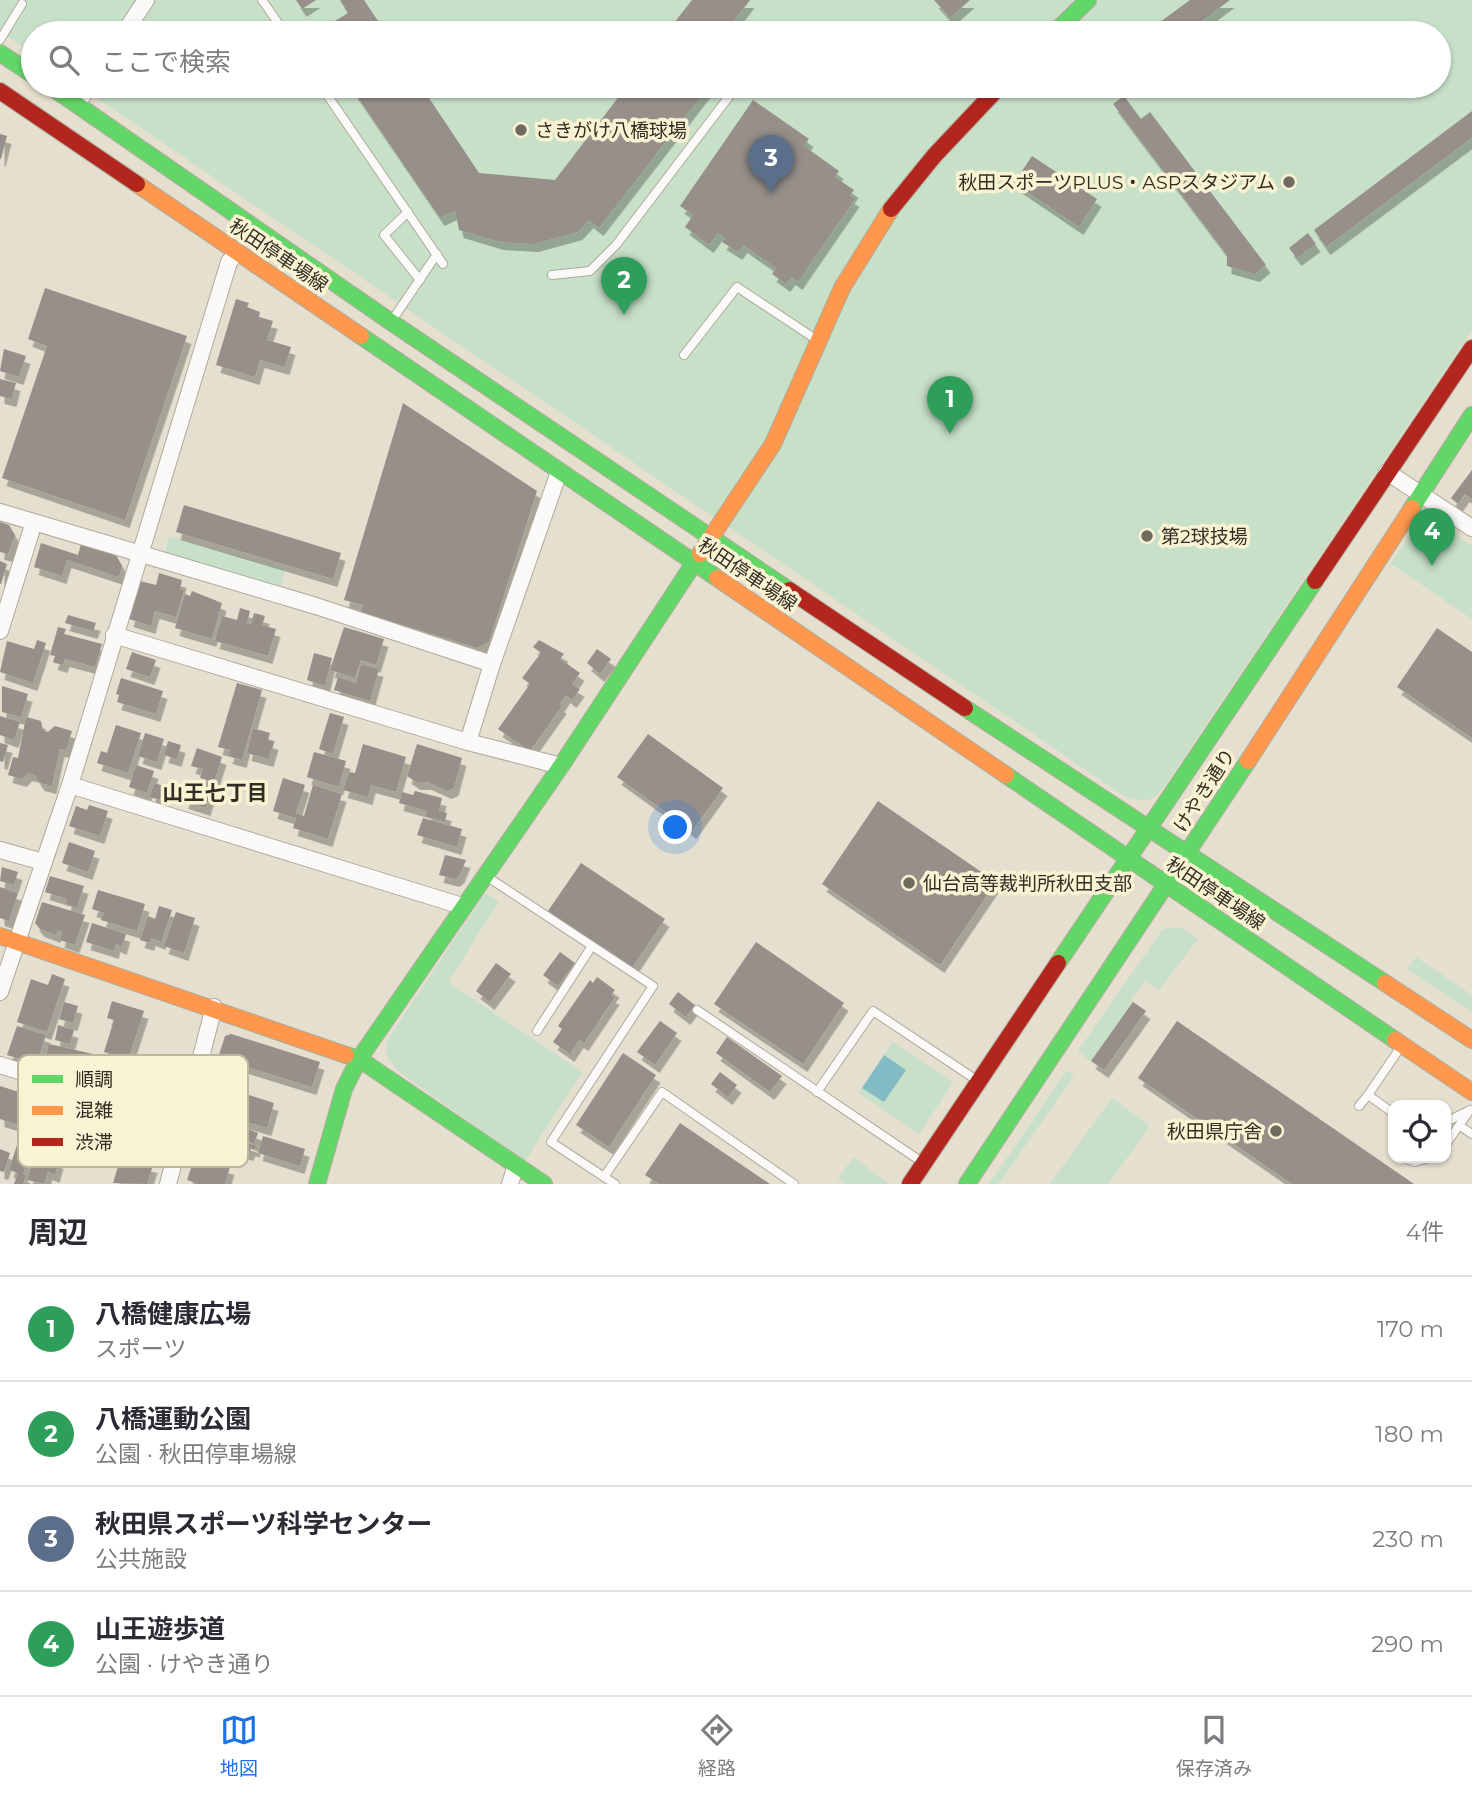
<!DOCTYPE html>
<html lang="ja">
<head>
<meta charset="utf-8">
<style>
  :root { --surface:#fff; --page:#f7f7f7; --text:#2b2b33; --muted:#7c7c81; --line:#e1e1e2; --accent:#1a73e8 }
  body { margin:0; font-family:Montserrat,"Noto Sans JP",sans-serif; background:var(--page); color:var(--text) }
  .controls { position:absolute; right:21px; bottom:21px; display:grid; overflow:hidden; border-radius:14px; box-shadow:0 2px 5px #0004 }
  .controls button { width:63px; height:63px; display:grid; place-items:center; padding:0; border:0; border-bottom:2px solid var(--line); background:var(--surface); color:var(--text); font:35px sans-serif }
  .you { position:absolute; left:676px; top:828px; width:24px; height:24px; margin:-18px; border:5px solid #fff; border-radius:50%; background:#1a73e8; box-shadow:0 0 0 10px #1a73e833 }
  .badge { display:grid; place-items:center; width:46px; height:46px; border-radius:50%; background:var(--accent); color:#fff; font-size:23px; font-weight:700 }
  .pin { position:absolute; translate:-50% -58px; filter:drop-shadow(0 2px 4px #0008) }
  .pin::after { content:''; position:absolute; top:37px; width:24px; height:21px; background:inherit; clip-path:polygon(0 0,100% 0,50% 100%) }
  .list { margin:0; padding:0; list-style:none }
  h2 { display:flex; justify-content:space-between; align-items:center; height:91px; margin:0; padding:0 28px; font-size:30px }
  h2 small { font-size:23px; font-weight:400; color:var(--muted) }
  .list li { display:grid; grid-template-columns:46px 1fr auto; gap:21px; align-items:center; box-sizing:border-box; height:105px; padding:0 28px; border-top:2px solid var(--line) }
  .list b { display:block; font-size:26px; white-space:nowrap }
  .list p { margin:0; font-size:23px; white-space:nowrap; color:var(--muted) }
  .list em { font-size:23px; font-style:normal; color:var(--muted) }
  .icon { flex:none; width:38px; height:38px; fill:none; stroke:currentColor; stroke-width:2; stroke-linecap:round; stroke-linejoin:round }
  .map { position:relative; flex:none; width:1472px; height:1184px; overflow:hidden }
  .search { position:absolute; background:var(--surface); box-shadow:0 2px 5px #0004; left:21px; right:21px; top:21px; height:77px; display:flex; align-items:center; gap:18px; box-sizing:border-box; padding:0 24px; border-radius:38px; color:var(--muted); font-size:26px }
  .sheet { height:511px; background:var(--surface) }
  nav { display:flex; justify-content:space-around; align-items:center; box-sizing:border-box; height:98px; border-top:2px solid var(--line); background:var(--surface); font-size:19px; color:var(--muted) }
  nav a { display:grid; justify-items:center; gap:4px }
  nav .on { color:var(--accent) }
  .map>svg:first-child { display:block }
  .green { fill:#c8e0c7 }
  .water { fill:#82bbc3 }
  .building { fill:#968f8a; filter:url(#shadow) }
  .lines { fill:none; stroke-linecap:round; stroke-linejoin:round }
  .lane-casing { stroke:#aeaa9c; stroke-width:10 }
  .street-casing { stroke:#aeaa9c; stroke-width:18 }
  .fast-casing { stroke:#aeaa9c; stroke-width:18 }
  .slow-casing { stroke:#aeaa9c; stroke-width:18 }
  .jam-casing { stroke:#aeaa9c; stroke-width:18 }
  .lane { stroke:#fbfaf8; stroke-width:8 }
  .street { stroke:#fbfaf8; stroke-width:16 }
  .fast { stroke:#63d668; stroke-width:16 }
  .slow { stroke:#ff974d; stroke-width:16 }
  .jam { stroke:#b3261e; stroke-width:16 }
  .poi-dot { fill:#6f6b5e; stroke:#f9f2d3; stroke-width:2.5 }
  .labels { text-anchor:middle; stroke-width:7; stroke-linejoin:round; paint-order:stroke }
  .poi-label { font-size:19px; fill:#302d22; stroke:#f9f2d3; text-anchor:start }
  .street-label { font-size:19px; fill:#302d22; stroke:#f9f2d3 }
  .neighbourhood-label { font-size:21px; font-weight:bold; fill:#302d22; stroke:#f9f2d3 }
  .key { fill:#f9f2d3; stroke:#bdb79e; stroke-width:2 }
  .key-label { font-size:19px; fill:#302d22 }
</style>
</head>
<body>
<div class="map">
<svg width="1472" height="1184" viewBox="0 0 1472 1184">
  <defs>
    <filter id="shadow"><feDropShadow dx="4.5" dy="8" stdDeviation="0" flood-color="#0004"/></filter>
  </defs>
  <rect width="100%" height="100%" fill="#e4dfce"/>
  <g class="green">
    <path d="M0 0H1472V330L1164 787C1152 802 1144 803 1126 797L79 86H1439V33H33V54L0 31Z"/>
    <path d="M1424 514 1472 546V619L1391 564Z"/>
    <path d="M169 536 285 570 280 588 164 555Z"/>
    <path d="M485 893 499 901 448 982 582 1072 525 1161 400 1073 386 1056 388 1039Z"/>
    <path d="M1181 928 1198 939 1159 990 1144 981 1131 1000 1133 1002 1091 1061 1078 1051 1163 929Z"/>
    <path d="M1416 957 1472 995V1012L1407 969Z"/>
    <path d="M893 1042 953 1082 919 1134 859 1093 862 1088 884 1102 906 1070 884 1055Z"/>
    <path d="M1067 1070 1074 1075 999 1184H989Z"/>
    <path d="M1112 1098 1150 1126 1108 1184H1050Z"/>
    <path d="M853 1157 887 1182 886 1184H846L838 1179Z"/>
  </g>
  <path class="water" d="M884 1055 906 1070 884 1102 862 1088Z"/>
  <g class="building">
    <path d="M296 0H316L302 9Z"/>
    <path d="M340 0H364L386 33H315L348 13Z"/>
    <path d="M692 0H750L725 33H666Z"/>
    <path d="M934 0H970L950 18Z"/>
    <path d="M1190 0H1230L1186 33H1145Z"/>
    <path d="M350 86H421L479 173 555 180 627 86H709L599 228 589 220 578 232 534 244 499 242 459 230 455 211 440 218Z"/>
    <path d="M1124 96 1141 119 1150 112 1266 265 1255 274 1227 266V255L1113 104Z"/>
    <path d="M753 100 809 139 804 146 839 171 835 177 854 190 850 196 855 199 798 282 791 277 786 284 772 274 776 268 743 245 738 252 722 242 725 238 718 233 709 245 685 227 693 215 680 206Z"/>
    <path d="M1472 111V138L1326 247 1314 230Z"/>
    <path d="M0 134 7 136 1 159H0Z"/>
    <path d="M1032 156 1097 199 1079 227 1014 183Z"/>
    <path d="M1308 233 1316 244 1297 258 1289 248Z"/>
    <path d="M45 288 187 336 125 520 2 478 47 346 28 339Z"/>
    <path d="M236 299 249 303 247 307 260 312 259 317 273 321 267 340 291 347 285 367 260 360 255 377 216 365Z"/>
    <path d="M4 349 26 356 19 377 0 371Z"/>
    <path d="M0 379 16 383 12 399 0 396Z"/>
    <path d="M403 403 537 491 489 642 477 648 360 612 363 605 344 600Z"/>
    <path d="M1472 470V499L1465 494 1458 504 1451 498Z"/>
    <path d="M184 505 341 553 333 579 176 532Z"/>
    <path d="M0 522 9 525 15 535 8 554 0 552Z"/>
    <path d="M41 543 78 555 81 544 116 555 122 566 119 577 67 560 62 576 34 567Z"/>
    <path d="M0 561 7 564 1 584H0Z"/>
    <path d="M159 573 182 580 180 589 184 590 176 617 155 611 151 626 129 619 140 581 156 585Z"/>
    <path d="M192 591 222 603 212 639 175 628 185 594 190 596Z"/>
    <path d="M240 608 250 611 247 623 251 624 254 613 265 616 262 625 276 629 268 656 215 641 222 616 237 620Z"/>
    <path d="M68 615 96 623 93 631 65 623Z"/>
    <path d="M58 627 66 629 64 634 102 644 95 667 65 659 63 665 53 662 55 656 50 655Z"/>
    <path d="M344 627 384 639 376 665 361 660 355 678 330 670Z"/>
    <path d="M1437 628 1472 652V738L1397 687Z"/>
    <path d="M37 640 46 643 33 683 0 672 7 641 34 649Z"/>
    <path d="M539 640 564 654 560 659 580 673 572 684 580 689 572 700 566 695 560 704 562 706 530 751 498 729 530 684 522 678 541 653 533 647Z"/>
    <path d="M597 649 611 659 600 674 587 663Z"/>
    <path d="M132 652 156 660 150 677 126 669Z"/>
    <path d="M314 653 332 658 325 686 307 680Z"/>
    <path d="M361 664 379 669 370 701 334 690 338 677 356 683Z"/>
    <path d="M121 678 163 691 156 714 117 702 119 695 116 694Z"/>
    <path d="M237 683 262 690 242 760 228 756 230 750 218 747Z"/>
    <path d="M2 686 28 694 21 717 2 712Z"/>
    <path d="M330 713 344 717 333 754 319 749Z"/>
    <path d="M0 716 20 722 14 740 0 735Z"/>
    <path d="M26 717 41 721 43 730 48 732 55 726 72 731 66 750 60 749 52 786 40 783 35 775 28 773 22 779 8 775 13 757 18 758Z"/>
    <path d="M116 725 141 733 128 773 97 763 101 751 107 753Z"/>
    <path d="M253 728 270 733 268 740 274 742 269 759 247 753Z"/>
    <path d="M145 733 164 739 157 762 138 756Z"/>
    <path d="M648 734 723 788 692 831 617 777Z"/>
    <path d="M168 741 181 745 177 759 164 755Z"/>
    <path d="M0 743 8 745 3 762 0 761Z"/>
    <path d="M363 744 406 757 396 792 371 785 368 797 343 790 349 772 355 773Z"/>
    <path d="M417 744 462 758 454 788 447 791 427 782H416L407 776Z"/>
    <path d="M197 748 222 757 214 782 200 778 203 769 191 766Z"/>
    <path d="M314 752 346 761 339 787 307 777Z"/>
    <path d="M136 765 154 771 147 793 129 787Z"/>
    <path d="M283 778 305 785 296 813 304 816 313 785 342 794 328 839 293 828 296 818 273 811Z"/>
    <path d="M189 782 212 789 206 808 184 801Z"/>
    <path d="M154 783 164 786 160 800 150 797Z"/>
    <path d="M415 791 442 798 439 811 447 813 445 822 425 816 427 811 399 803 402 792 413 795Z"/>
    <path d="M878 801 996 882 940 965 822 884Z"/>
    <path d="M89 805 108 811 100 836 69 826 76 806 87 810Z"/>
    <path d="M423 818 462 829 457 847 417 835Z"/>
    <path d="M69 842 95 851 88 872 62 863Z"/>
    <path d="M445 855 466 860 460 875 455 879 439 875Z"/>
    <path d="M581 863 665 919 632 968 548 911Z"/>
    <path d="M2 867 18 872 14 885 0 881Z"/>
    <path d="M50 876 84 886 77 908 66 904 67 899 45 892Z"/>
    <path d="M0 887 18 893 9 921 0 918Z"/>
    <path d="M98 890 145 904 137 931 101 920 104 913 92 909Z"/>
    <path d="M42 902 85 915 75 945 60 940 62 932 58 930 56 935 40 929 35 923Z"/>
    <path d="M159 906 172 910 161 942 151 938 150 943 140 940 148 916 155 919Z"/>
    <path d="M176 912 195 918 184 953 164 946Z"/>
    <path d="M92 923 126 934 122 947 116 944 114 951 86 942Z"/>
    <path d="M756 942 844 1003 803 1064 714 1004Z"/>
    <path d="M560 952 575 963 558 986 543 975Z"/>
    <path d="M496 963 511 974 490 1002 476 991Z"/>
    <path d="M52 974 65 979 47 1032 17 1022 31 979 48 985Z"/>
    <path d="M597 977 615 990 611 995 615 997 584 1043 579 1040 570 1054 553 1042 562 1029 558 1026 590 980 593 983Z"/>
    <path d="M678 992 695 1005 686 1017 669 1004Z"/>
    <path d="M112 1001 144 1011 128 1060 104 1052 114 1020 107 1018Z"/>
    <path d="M64 1002 78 1006 73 1023 59 1019Z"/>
    <path d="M1133 1002 1146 1011 1104 1070 1091 1061Z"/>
    <path d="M660 1021 677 1033 655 1065 637 1052Z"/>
    <path d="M1177 1021 1414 1184H1292L1138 1078Z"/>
    <path d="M58 1025 74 1030 70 1044 55 1040Z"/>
    <path d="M17 1026 46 1035 37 1064 7 1055Z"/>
    <path d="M231 1034 320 1062 312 1087 218 1058 225 1036Z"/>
    <path d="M727 1037 782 1076 770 1092 716 1053Z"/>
    <path d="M49 1044 93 1054 87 1076 83 1075 82 1080 73 1078 75 1072 63 1069 61 1076 42 1071Z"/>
    <path d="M623 1053 656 1075 609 1147 576 1125Z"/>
    <path d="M720 1072 737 1085 728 1097 711 1084Z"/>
    <path d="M0 1086 28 1095 19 1125 0 1119Z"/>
    <path d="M227 1088 274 1103 267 1128 213 1112 217 1102 222 1104Z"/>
    <path d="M680 1123 770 1184H659L645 1175Z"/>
    <path d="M246 1128 258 1133 254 1144 242 1139Z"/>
    <path d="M127 1136 147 1142 142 1158 145 1159 144 1163 153 1165 147 1184 113 1183Z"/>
    <path d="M263 1136 305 1149 300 1166 258 1153Z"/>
    <path d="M23 1142 32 1145 23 1174 26 1175 23 1184H14L18 1173 9 1170 17 1145 21 1147Z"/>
    <path d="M245 1142 256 1146 255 1150 251 1148 249 1153 242 1151Z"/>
    <path d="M0 1149 10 1153 4 1172 0 1171Z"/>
    <path d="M37 1149 55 1154 54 1159 59 1161 55 1175 48 1172 44 1184 27 1180Z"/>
    <path d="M195 1156 230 1167 225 1184H198L187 1180Z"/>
  </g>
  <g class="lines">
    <g class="lane-casing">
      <g id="lane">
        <path d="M262 0 285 33"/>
        <path d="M0 40 22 4"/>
        <path d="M321 86 443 264"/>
        <path d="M408 212 384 235 420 280"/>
        <path d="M552 275 590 271 616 245 737 86"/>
        <path d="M393 319 437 254"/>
        <path d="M684 355 737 287 817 340"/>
        <path d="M486 876 653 986 551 1142 615 1184"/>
        <path d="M697 1010 922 1162"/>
        <path d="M537 1031 592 946"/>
        <path d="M817 1092 873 1011 978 1081"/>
        <path d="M1359 1106 1368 1095"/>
        <path d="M1393 1113 1368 1095 1400 1048"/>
        <path d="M1446 1122 1468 1111"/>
        <path d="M1460 1126 1472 1134"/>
        <path d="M1446 1144 1470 1110"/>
        <path d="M1408 1160 1415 1162 1429 1158"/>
        <path d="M604 1177 662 1092 794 1184"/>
      </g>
    </g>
    <g class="street-casing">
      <g id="street">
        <path d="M124 33 146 0"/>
        <path d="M77 104 89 86"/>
        <path d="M1387 472 1472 528"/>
        <path d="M0 512 316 606 492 664 468 742 561 766"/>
        <path d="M0 631 34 522"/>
        <path d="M114 635 468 742"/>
        <path d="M492 664 559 472"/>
        <path d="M70 785 462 906"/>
        <path d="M0 850 43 862"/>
        <path d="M0 992 70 785 229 262 237 252"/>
        <path d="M0 1065 185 1123"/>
        <path d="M168 1184 214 1007"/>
        <path d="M510 1184 516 1165"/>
      </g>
    </g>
    <g class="fast-casing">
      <g id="fast">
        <path d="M1054 33 1088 0"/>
        <path d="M0 53 33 75"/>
        <path d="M50 86 391 322 789 590"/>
        <path d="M361 336 717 578"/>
        <path d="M1412 508 1472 415"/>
        <path d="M965 708 1385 983"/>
        <path d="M1006 775 1395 1040"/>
        <path d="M1058 963 1315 581"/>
        <path d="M346 1055 359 1059 544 1184"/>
        <path d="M317 1184 344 1089 359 1059 561 766 700 554"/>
        <path d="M967 1184 1248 761"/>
      </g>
    </g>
    <g class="slow-casing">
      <g id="slow">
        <path d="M137 184 361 336"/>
        <path d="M700 554 773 444 842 288 891 209"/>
        <path d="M717 578 1006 775"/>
        <path d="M1248 761 1412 508"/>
        <path d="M0 936 346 1055"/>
        <path d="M1385 983 1472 1040"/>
        <path d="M1395 1040 1472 1092"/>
      </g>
    </g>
    <g class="jam-casing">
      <g id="jam">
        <path d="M0 91 137 184"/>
        <path d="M891 209 934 156 1000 86"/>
        <path d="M1315 581 1472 348"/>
        <path d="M789 590 965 708"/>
        <path d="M910 1184 1058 963"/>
      </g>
    </g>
    <use href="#lane" class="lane"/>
    <use href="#street" class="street"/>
    <use href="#fast" class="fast"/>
    <use href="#slow" class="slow"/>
    <use href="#jam" class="jam"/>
  </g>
  <g class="poi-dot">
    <circle cx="521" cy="130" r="7"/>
    <circle cx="1289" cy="182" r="7"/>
    <circle cx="1147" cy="536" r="7"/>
    <circle cx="909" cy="883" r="7"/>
    <circle cx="1276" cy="1131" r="7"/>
  </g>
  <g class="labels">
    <g class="poi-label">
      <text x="535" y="137">さきがけ八橋球場</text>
      <text x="1275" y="189" text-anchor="end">秋田スポーツPLUS・ASPスタジアム</text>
      <text x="1161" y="543">第2球技場</text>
      <text x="923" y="890">仙台高等裁判所秋田支部</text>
      <text x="1262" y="1138" text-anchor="end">秋田県庁舎</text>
    </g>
    <g class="street-label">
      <text transform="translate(279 255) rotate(34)" y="7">秋田停車場線</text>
      <text transform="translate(748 574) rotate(34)" y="7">秋田停車場線</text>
      <text transform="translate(1204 790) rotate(-57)" y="7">けやき通り</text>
      <text transform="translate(1216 893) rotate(34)" y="7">秋田停車場線</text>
    </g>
    <g class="neighbourhood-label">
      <text x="215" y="800">山王七丁目</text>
    </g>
  </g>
  <rect x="18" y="1055" width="230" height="112" rx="10" class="key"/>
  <rect x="32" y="1075" width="31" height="8" fill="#63d668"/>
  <rect x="32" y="1106" width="31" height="9" fill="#ff974d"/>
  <rect x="32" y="1138" width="31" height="8" fill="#b3261e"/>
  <g class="key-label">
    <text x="75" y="1086">順調</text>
    <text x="75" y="1117">混雑</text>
    <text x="75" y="1149">渋滞</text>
  </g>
</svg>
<div class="controls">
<button><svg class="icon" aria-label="locate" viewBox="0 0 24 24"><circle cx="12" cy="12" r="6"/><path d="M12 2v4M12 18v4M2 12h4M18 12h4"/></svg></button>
</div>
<div class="you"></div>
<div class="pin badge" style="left:950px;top:434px;background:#2e9e5b">1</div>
<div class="pin badge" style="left:624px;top:315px;background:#2e9e5b">2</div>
<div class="pin badge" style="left:771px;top:193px;background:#5c6f8a">3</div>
<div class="pin badge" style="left:1432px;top:566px;background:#2e9e5b">4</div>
<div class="search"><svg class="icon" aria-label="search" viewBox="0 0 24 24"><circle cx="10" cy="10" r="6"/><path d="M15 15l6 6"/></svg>ここで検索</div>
</div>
<section class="sheet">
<h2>周辺<small>4件</small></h2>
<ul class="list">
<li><span class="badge" style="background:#2e9e5b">1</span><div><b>八橋健康広場</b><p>スポーツ</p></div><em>170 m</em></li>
<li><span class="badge" style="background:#2e9e5b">2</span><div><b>八橋運動公園</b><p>公園 · 秋田停車場線</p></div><em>180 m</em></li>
<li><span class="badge" style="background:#5c6f8a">3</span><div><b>秋田県スポーツ科学センター</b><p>公共施設</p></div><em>230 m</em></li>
<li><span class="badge" style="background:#2e9e5b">4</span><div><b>山王遊歩道</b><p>公園 · けやき通り</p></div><em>290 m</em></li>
</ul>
</section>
<nav>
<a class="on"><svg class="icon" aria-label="map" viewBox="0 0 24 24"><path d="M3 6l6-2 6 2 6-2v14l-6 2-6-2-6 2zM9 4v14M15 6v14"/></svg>地図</a>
<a><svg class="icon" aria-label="directions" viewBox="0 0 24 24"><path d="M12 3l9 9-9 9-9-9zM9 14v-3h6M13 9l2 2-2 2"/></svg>経路</a>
<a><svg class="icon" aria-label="saved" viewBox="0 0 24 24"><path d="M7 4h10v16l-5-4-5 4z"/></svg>保存済み</a>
</nav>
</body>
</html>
